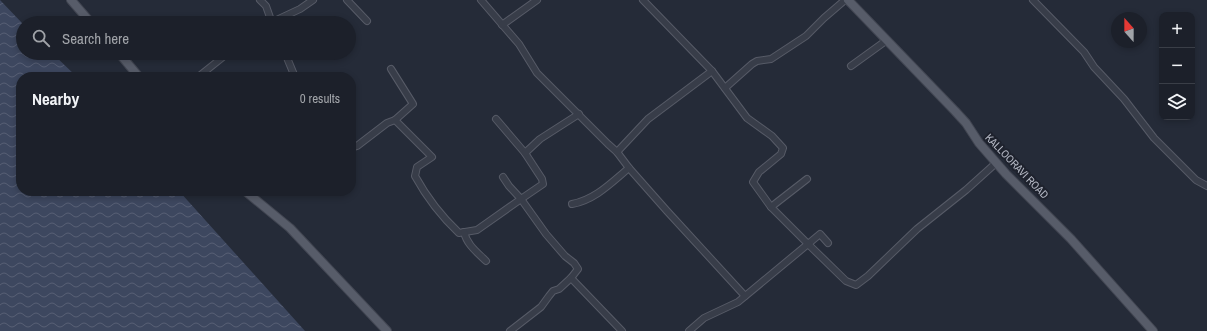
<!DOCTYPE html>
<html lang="en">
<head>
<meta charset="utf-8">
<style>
  :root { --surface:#1c202a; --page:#292d36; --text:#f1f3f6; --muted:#a0a3a8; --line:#3a3e47 }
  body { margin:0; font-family:"Archivo Narrow",sans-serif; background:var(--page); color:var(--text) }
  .controls { position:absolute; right:12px; top:12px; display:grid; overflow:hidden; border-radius:8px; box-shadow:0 2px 6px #0003 }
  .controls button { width:36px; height:36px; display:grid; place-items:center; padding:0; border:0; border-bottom:1px solid var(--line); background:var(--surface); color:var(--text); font:20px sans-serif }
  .compass { position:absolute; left:1111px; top:12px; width:36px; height:36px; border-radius:50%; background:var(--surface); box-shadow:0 2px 6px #0003; rotate:339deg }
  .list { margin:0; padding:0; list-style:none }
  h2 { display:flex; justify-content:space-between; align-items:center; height:52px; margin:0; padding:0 16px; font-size:17px }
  h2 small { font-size:13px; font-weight:400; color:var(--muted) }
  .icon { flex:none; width:22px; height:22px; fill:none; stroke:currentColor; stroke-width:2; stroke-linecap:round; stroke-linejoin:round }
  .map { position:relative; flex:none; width:1207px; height:331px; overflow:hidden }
  .search { position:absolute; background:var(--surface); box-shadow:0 2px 6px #0003; left:16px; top:16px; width:340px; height:44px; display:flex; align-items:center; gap:10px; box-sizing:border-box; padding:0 14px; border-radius:22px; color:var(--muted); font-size:15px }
  .panel { position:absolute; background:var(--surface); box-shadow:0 2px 6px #0003; left:16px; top:72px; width:340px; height:124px; border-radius:16px }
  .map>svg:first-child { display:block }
  .water { fill:url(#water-waves) }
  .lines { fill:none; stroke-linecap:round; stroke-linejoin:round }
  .minor-casing { stroke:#575b67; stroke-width:8 }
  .major-casing { stroke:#424652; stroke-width:10 }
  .minor { stroke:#383d49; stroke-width:6 }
  .major { stroke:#575c69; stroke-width:8 }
  .labels { text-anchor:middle; stroke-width:4; stroke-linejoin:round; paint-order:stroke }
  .street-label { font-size:11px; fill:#b4b8c4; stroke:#1e222d }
</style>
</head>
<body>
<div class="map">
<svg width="1207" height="331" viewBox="0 0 1207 331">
  <defs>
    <pattern id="water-waves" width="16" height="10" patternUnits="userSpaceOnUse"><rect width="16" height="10" fill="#3d475f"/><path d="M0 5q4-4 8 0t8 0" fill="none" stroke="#575f74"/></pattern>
  </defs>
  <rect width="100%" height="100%" fill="#252b38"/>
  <path class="water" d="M0 0 23 24V53H52L77 77H21V191H179L305 331H0Z"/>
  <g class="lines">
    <g class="minor-casing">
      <g id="minor">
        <path d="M260 0 266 6 272 23"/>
        <path d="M347 0 367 21"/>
        <path d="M481 0 519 44 537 73 608 144 617 152 629 168 667 211 745 296"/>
        <path d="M643 0 712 71 747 118 772 136 783 148 781 154 759 172 753 182 771 207 808 244 820 234 828 243"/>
        <path d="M1033 0 1084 52 1094 67 1124 99 1154 138 1196 180 1207 186"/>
        <path d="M270 23 300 9 313 0"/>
        <path d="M502 25 537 0"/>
        <path d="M285 53 295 77"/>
        <path d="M851 66 887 40"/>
        <path d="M391 69 413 104 395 120"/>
        <path d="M198 77 228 53"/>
        <path d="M725 88 752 64 757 61 771 59 806 36 824 18 845 0"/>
        <path d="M496 119 525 153 542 179 543 184 521 199 509 186 503 177"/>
        <path d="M351 148 357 146 387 123 395 120 432 157 417 167 415 176C426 196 442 217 459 233L477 230 521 199 546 234 565 256 574 263 578 269 571 278 559 289 553 291 549 296 541 307 510 331"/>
        <path d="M617 152 648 119 712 71"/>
        <path d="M525 153 540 139 579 114"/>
        <path d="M572 204C595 200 612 182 629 168"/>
        <path d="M771 207 807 179"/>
        <path d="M464 232C467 245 477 252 486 261"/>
        <path d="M571 278 622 331"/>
        <path d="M689 331 704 318 738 302 808 244 846 281 856 285 868 276 917 229 966 190 996 163"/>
      </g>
    </g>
    <g class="major-casing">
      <g id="major">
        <path d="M71 0 91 23"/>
        <path d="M848 0 955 111 966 123 979 143 1006 174 1071 239 1153 331"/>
        <path d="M119 53 139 77"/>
        <path d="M245 191 290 228 387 331"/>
      </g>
    </g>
    <use href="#minor" class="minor"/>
    <use href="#major" class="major"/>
  </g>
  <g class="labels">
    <g class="street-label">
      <text transform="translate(1017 166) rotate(46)" y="4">KALLOORAVI ROAD</text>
    </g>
  </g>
</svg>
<div class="controls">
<button>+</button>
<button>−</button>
<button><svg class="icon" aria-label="layers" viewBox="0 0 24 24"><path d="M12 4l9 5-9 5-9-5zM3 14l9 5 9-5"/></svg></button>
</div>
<svg class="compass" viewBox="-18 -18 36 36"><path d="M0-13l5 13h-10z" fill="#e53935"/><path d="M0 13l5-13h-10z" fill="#a0a3a8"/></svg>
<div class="search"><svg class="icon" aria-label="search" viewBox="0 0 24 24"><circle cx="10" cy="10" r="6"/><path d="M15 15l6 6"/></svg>Search here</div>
<section class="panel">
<h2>Nearby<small>0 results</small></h2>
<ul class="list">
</ul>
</section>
</div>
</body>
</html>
